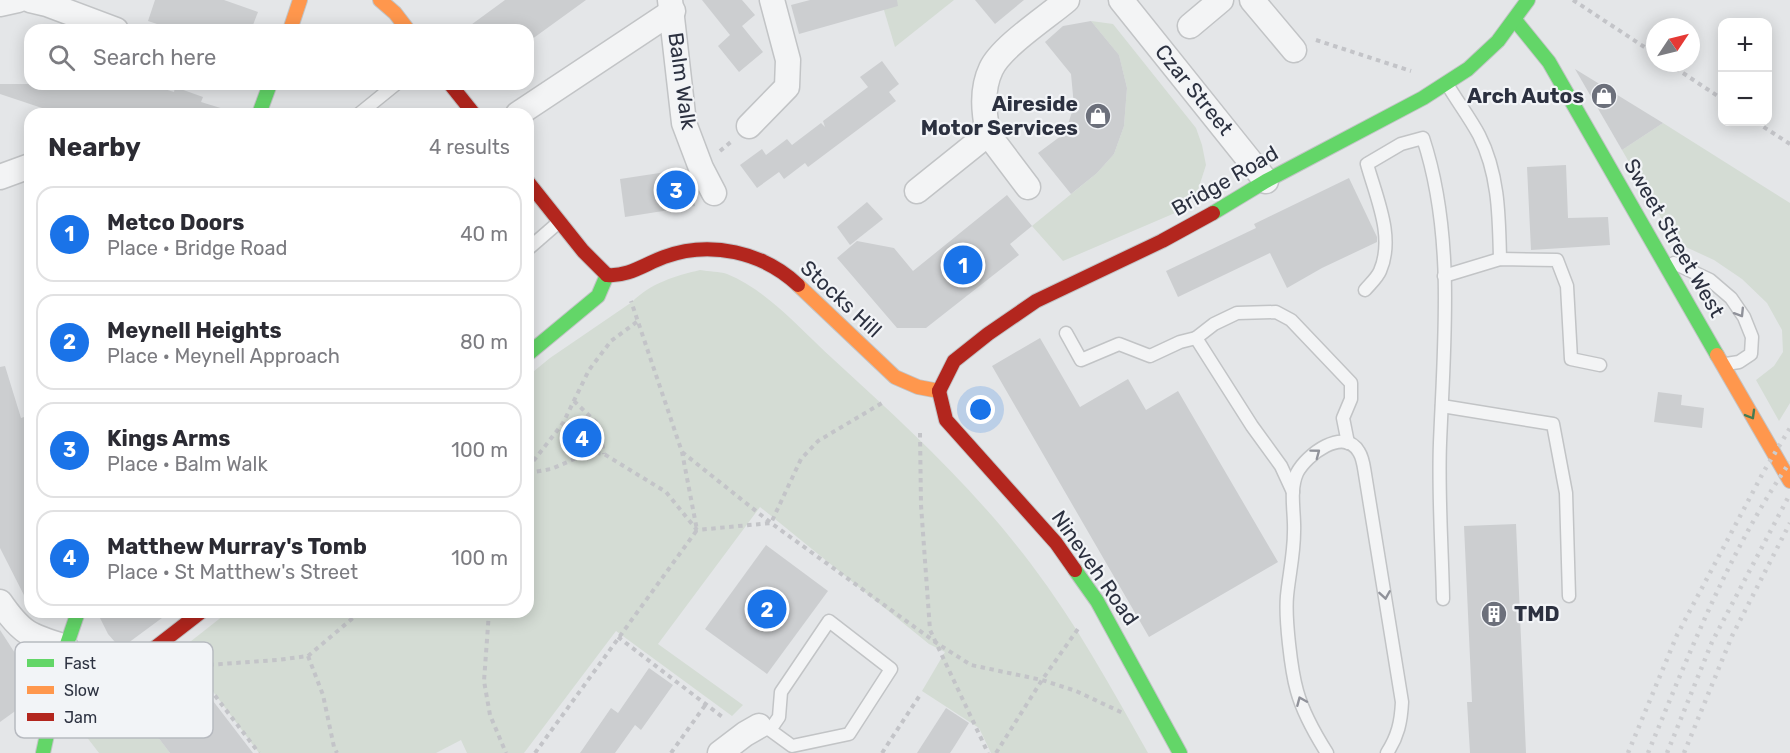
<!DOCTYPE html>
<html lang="en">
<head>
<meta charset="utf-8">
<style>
  :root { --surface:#fff; --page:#f2f2f3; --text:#2b2b33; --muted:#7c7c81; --line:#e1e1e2; --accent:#1a73e8 }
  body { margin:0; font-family:Rubik,sans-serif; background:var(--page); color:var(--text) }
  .controls { position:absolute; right:18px; top:18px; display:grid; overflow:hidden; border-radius:12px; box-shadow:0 3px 15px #0003 }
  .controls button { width:54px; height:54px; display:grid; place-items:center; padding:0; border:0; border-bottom:2px solid var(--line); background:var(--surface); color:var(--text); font:30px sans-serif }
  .compass { position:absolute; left:1646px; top:18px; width:54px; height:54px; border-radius:50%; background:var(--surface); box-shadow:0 3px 15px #0003; rotate:55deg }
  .you { position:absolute; left:981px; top:410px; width:21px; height:21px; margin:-15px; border:4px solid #fff; border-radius:50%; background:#1a73e8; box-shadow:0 0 0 9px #1a73e833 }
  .badge { display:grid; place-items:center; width:39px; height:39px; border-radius:50%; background:var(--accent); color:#fff; font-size:20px; font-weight:700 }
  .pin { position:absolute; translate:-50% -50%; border:3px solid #fff; box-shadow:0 2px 6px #0006 }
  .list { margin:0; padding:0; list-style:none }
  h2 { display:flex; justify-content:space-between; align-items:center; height:78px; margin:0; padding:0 24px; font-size:26px }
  h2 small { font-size:20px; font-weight:400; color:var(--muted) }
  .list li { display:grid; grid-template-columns:39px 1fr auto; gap:18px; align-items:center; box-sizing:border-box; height:96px; margin:0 12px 12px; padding:0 12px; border:2px solid var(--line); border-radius:18px }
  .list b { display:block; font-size:22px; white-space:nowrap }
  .list p { margin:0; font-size:20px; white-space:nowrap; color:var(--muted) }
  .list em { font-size:20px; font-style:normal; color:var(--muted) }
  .icon { flex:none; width:33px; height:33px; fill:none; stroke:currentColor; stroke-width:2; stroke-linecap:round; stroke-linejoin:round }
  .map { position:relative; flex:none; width:1790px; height:753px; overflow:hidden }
  .search { position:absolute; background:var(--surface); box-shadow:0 3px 15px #0003; left:24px; top:24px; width:510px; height:66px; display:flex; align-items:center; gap:15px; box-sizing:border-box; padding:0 21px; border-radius:18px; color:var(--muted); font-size:22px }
  .panel { position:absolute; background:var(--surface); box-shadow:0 3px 15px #0003; left:24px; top:108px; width:510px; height:510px; border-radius:18px }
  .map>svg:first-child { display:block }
  .green { fill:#d4dcd4 }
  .building { fill:#ccced0 }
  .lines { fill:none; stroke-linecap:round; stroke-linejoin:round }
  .lane-casing { stroke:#c2c4c6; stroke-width:15 }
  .street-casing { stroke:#c2c4c6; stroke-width:27 }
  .fast-casing { stroke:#c2c4c6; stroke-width:16 }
  .slow-casing { stroke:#c2c4c6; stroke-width:16 }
  .jam-casing { stroke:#c2c4c6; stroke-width:16 }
  .path { stroke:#c3c4c8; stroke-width:4; stroke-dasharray:4.5 4.5; stroke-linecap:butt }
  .lane { stroke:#f3f4f5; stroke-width:12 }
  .street { stroke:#f3f4f5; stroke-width:24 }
  .fast { stroke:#63d668; stroke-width:14 }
  .slow { stroke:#ff974d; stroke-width:14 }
  .jam { stroke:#b3261e; stroke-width:14 }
  .rail { stroke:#cccdd0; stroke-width:4.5; stroke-dasharray:3 6; stroke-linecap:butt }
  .oneway { stroke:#90929a }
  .oneway2 { stroke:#457b52 }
  .labels { text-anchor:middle; stroke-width:4.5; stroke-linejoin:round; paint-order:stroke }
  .street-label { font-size:21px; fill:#2c3140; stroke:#f2f4f7 }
  .poi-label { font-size:21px; font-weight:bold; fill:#2c3140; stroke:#f2f4f7; text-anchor:end }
  .key { fill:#f2f4f7; stroke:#b7bac0; stroke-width:1.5 }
  .key-label { font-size:16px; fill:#2c3140 }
</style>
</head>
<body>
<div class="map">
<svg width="1790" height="753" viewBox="0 0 1790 753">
  <rect width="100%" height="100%" fill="#e4e6e8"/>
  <g class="green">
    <path d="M881 0H954L895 47Z"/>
    <path d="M1091 21 1113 24 1196 128 1202 145 1206 165 1197 193 1189 203 1175 213 1063 261 1032 226 1097 173 1114 154 1124 126 1127 88 1119 55Z"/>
    <path d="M1663 123 1790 203V403L1779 421 1756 380 1774 366 1783 352 1782 330 1767 303 1742 279 1714 260 1675 242 1622 150Z"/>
    <path d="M700 270C709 272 719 271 727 274 767 290 801 330 833 359 903 423 974 488 1031 564 1076 623 1112 689 1148 753H991L979 728 922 691 945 652 929 644 760 507 658 644 743 705 732 716 616 631 524 753H467L461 740 436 753H259L181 649 228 612H528V376L550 358 632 302C651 283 675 276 700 270Z"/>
    <path d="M140 682 163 692 138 711 170 753H99L86 736 91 718Z"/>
  </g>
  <g class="building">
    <path d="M155 0H224L258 12 251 30H175L148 21Z"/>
    <path d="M505 0H586L528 42V30H464Z"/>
    <path d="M702 0H742L755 15 742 26 763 52 739 72 718 46 730 35Z"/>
    <path d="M810 0H897L898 6 799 34 791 5Z"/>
    <path d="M975 0H1024L995 24Z"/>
    <path d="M1091 21 1119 55 1127 88 1124 126 1114 154 1097 173 1071 194 1038 153 1065 133 1074 106 1071 74 1045 42 1063 26Z"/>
    <path d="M882 61 899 84 889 92 896 101 808 167 805 163 784 179 779 172 757 188 740 165 762 149 766 155 787 139 792 145 821 123 825 127 823 121 868 87 860 77Z"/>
    <path d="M1575 69 1663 123 1622 150Z"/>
    <path d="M0 84H148L174 92 175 87 203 97 201 102 227 110 226 114H60L0 94Z"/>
    <path d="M1566 165 1568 218 1608 217 1610 245 1531 250 1527 167Z"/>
    <path d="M686 169 691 179 695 206 625 217 620 179Z"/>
    <path d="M1349 178 1377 237V242L1322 268 1287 288 1270 253 1178 297 1166 271 1256 228 1254 224Z"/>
    <path d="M1007 195 1032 226 1010 244 1019 255 926 328H897L837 258 857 241 894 248 913 271Z"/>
    <path d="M867 202 883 219 850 245 837 227Z"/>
    <path d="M1040 338 1080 407 1128 379 1146 410 1178 391 1278 562 1149 637 992 366Z"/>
    <path d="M5 366 21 418 30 415V607L0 548V367Z"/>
    <path d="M1658 392 1682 395 1681 405 1704 408 1702 428 1654 422Z"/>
    <path d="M1516 524 1526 753H1470L1467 702H1472L1464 526Z"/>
    <path d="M766 545 828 591 767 674 705 629Z"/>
    <path d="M97 612H170L124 646 115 642 108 634Z"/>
    <path d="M0 630 35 684 36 696 0 722Z"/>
    <path d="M649 668 673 685 641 730 635 725 615 753H580L611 708 618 713Z"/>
    <path d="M190 671 253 753H170L138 711Z"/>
    <path d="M946 708 969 723 954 747 950 753H917Z"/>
  </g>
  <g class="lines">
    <g class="lane-casing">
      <g id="lane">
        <path d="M1447 84C1457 101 1470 118 1479 135 1499 174 1499 217 1500 259"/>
        <path d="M359 114 396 84"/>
        <path d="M528 249 559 222"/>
        <path d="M1674 263 1710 280 1731 298 1744 317 1752 337 1751 354 1739 362 1726 364"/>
        <path d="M1444 276 1500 259 1557 260 1567 286 1571 359 1600 365"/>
        <path d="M1365 290C1370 284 1377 278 1380 271 1395 237 1376 197 1367 164L1401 144 1423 138C1455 235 1444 342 1440 443 1438 494 1442 547 1443 599"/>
        <path d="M1066 333 1081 360 1119 344 1150 356 1180 342 1196 338"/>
        <path d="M1442 406 1553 424 1566 493 1569 596"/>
        <path d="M1293 492 1281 466 1252 426 1196 338 1214 324 1237 313 1276 312 1291 320 1351 383V399L1343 418 1348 443"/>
        <path d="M759 726 770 730 792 746 849 734 891 669 829 621 781 692 779 717 770 730"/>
        <path d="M1327 753C1315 734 1303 713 1297 691 1291 670 1285 618 1287 596 1289 575 1294 554 1294 532 1295 513 1289 491 1297 473 1306 455 1344 426 1359 452 1363 458 1364 468 1365 474L1402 702C1401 722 1398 736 1387 753"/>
      </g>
    </g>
    <g class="street-casing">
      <g id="street">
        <path d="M30 0 47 4 116 30"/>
        <path d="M670 0 684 123 701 168 714 193"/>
        <path d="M1121 0 1266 181"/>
        <path d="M1252 0 1294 50"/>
        <path d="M0 4 18 0"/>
        <path d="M1190 26 1221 0"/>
        <path d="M518 114 673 11"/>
        <path d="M749 126 787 87 788 60 772 0"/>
        <path d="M988 134 1028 187"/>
        <path d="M0 177 30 166"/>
        <path d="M917 191 988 134C984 113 981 90 991 69 1001 47 1047 17 1067 0"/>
        <path d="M0 602C22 634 30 636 66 647"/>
        <path d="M720 753 745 734 759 726"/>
      </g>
    </g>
    <g class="fast-casing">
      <g id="fast">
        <path d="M1515 20 1549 62 1717 355"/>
        <path d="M259 114 270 84"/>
        <path d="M1213 213 1266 181 1423 98 1468 69 1498 41 1528 0"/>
        <path d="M528 354 598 296 607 275"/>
        <path d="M1075 570 1097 601 1180 753"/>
        <path d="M43 753 66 647 78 612"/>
      </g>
    </g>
    <g class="slow-casing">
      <g id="slow">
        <path d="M380 0 395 13 408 30"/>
        <path d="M290 30 300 0"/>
        <path d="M798 285 895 377 918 387 939 391"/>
        <path d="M1717 355 1790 481"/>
      </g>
    </g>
    <g class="jam-casing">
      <g id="jam">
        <path d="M450 84 474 114"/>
        <path d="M528 182 583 251 607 275"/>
        <path d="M607 275C628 277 645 264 664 257 710 240 763 252 798 285"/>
        <path d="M939 391 954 361 988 334 1036 301 1162 241 1213 213"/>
        <path d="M939 391 946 420 1056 543 1075 570"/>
        <path d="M61 674 99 678 130 667 201 612"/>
      </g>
    </g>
    <g class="path">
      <path d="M1573 0 1655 54"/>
      <path d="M1316 40 1411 71"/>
      <path d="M1668 63 1722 99"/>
      <path d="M1756 122 1790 144"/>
      <path d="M720 151 732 141"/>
      <path d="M574 401 599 425 604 454"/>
      <path d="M920 433 921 505 930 630 988 753"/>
      <path d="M682 452 771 523 938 644 971 665 1042 680 1076 691 1125 714"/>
      <path d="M528 468 563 423 589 370 611 341 638 321"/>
      <path d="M528 473 551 469 591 452 604 454 666 492 697 530 771 523 801 459 818 441 882 403"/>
      <path d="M489 612 484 681 490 715 506 753"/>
      <path d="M618 637 725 719"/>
      <path d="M308 656 323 695 334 747 337 753"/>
      <path d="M193 667 259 753"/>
      <path d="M174 671 193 666 277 660 308 656 360 612"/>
      <path d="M152 687 163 692"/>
      <path d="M535 753 697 530 682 452 631 301"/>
      <path d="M671 753 706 704"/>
      <path d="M882 753 920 695"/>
      <path d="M996 753 1042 680 1080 626"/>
    </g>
    <use href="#lane" class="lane"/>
    <use href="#street" class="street"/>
    <use href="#fast" class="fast"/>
    <use href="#slow" class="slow"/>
    <use href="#jam" class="jam"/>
    <g class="rail">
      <path d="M1628 753 1677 635 1764 471 1790 428"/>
      <path d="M1648 753C1689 654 1729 551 1790 462"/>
      <path d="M1667 753 1712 642 1790 494"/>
      <path d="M1684 753 1732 636 1790 523"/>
    </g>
  </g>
  <defs><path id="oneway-chevron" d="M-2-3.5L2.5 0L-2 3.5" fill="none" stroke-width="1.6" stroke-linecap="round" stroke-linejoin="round" transform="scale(1.5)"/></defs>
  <g class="oneway">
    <use href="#oneway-chevron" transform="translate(1740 313) rotate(58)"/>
    <use href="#oneway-chevron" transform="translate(1316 453) rotate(-37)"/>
    <use href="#oneway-chevron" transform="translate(1385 595) rotate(81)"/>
    <use href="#oneway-chevron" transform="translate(1301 701) rotate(-113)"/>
  </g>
  <use class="oneway2" href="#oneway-chevron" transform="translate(1751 415) rotate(60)"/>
  <defs>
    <g id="shop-disc" transform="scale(1.35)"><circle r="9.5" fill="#6c707b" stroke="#f2f4f7"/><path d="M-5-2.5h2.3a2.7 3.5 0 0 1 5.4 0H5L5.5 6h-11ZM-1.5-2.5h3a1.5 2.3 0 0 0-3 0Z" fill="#fff"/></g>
    <g id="building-disc" transform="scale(1.35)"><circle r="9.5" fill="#6c707b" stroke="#f2f4f7"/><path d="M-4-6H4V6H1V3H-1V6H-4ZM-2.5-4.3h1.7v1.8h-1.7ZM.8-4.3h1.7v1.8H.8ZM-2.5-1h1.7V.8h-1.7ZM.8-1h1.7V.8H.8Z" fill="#fff"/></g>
  </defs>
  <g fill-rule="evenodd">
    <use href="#shop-disc" x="1604" y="96"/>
    <use href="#shop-disc" x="1098" y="116"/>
    <use href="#building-disc" x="1494" y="614"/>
  </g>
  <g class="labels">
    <g class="street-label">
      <text transform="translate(682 81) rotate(82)" y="7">Balm Walk</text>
      <text transform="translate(1194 90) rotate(51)" y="7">Czar Street</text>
      <text transform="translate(1225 181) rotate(-30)" y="7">Bridge Road</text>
      <text transform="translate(1674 238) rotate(60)" y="7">Sweet Street West</text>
      <text transform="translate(841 299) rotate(43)" y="7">Stocks Hill</text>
      <text transform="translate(1095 568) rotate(55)" y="7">Nineveh Road</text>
    </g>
    <g class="poi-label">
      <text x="1584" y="103">Arch Autos</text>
      <text x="1078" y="111">Aireside<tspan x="1078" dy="24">Motor Services</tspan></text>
      <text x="1514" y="621" text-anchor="start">TMD</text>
    </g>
  </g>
  <rect x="15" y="642" width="198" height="96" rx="9" class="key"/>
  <rect x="27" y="659" width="27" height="8" fill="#63d668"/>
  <rect x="27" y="686" width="27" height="8" fill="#ff974d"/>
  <rect x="27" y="713" width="27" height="8" fill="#b3261e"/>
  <g class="key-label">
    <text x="64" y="669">Fast</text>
    <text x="64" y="696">Slow</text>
    <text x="64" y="723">Jam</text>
  </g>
</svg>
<div class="controls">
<button>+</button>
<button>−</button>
</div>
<svg class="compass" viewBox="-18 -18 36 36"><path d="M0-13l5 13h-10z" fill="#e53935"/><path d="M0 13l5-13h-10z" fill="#7c7c81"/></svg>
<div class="you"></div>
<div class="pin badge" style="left:963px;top:265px">1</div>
<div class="pin badge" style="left:767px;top:609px">2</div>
<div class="pin badge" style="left:676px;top:190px">3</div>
<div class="pin badge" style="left:582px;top:438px">4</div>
<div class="search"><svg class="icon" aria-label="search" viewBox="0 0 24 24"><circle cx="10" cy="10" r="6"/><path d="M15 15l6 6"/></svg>Search here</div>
<section class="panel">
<h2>Nearby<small>4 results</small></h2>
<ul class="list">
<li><span class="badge">1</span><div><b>Metco Doors</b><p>Place · Bridge Road</p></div><em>40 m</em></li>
<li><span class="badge">2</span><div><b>Meynell Heights</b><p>Place · Meynell Approach</p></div><em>80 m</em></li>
<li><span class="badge">3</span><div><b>Kings Arms</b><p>Place · Balm Walk</p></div><em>100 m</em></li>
<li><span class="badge">4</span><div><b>Matthew Murray's Tomb</b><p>Place · St Matthew's Street</p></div><em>100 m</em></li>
</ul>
</section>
</div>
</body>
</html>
